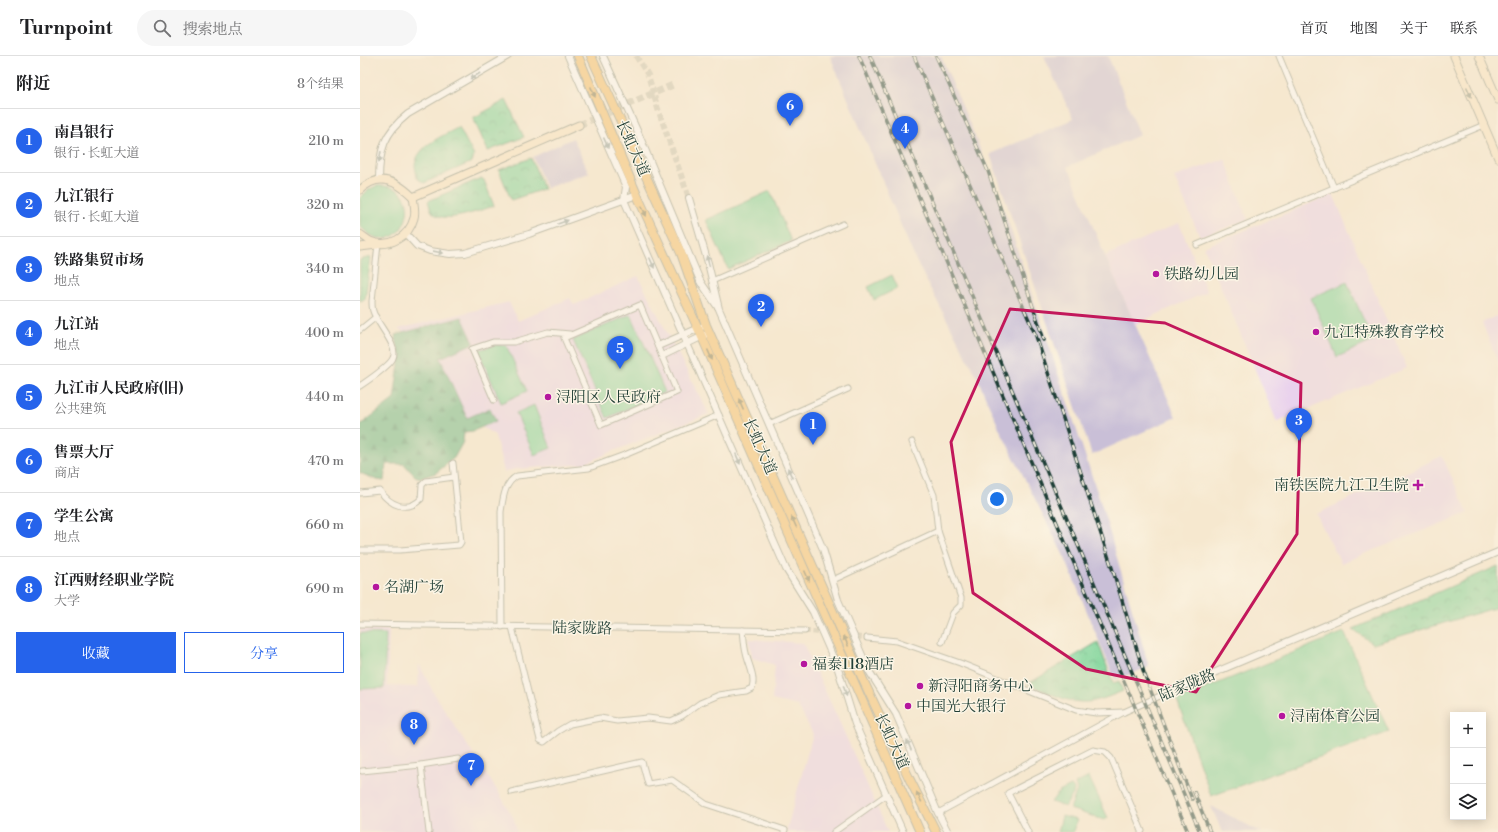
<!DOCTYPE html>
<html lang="zh">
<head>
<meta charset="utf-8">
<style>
  :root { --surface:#fff; --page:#f6f6f6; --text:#202124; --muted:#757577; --line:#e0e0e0; --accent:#2563eb }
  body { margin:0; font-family:"Libre Bodoni","Noto Serif SC",serif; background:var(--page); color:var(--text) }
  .controls { position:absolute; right:12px; bottom:12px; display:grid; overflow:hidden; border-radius:0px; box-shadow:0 2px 10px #0003 }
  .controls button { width:36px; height:36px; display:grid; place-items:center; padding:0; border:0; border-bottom:1px solid var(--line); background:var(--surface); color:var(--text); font:20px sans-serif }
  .you { position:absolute; left:637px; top:443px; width:14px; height:14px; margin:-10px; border:3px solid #fff; border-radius:50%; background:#1a73e8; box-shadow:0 0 0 6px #1a73e833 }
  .badge { display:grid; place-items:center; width:26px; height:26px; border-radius:50%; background:var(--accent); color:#fff; font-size:13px; font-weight:700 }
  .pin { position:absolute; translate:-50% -33px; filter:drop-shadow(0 1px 2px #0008) }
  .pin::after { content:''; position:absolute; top:21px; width:14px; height:12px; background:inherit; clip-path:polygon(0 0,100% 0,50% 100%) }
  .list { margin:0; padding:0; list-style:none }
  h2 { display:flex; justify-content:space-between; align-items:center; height:52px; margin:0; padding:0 16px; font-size:17px }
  h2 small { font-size:13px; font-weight:400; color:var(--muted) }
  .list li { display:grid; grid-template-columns:26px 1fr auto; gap:12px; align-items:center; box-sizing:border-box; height:64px; padding:0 16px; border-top:1px solid var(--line) }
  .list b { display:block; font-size:15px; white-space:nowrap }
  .list p { margin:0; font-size:13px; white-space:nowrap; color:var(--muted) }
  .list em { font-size:13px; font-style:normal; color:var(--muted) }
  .actions { display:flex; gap:8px; padding:12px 16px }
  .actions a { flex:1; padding:9px 0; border:1px solid var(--accent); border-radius:0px; text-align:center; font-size:14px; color:var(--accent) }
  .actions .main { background:var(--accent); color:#fff }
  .icon { flex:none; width:22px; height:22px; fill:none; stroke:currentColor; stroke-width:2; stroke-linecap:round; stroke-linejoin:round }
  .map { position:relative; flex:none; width:1138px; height:776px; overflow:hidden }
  header { display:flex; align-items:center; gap:24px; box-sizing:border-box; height:56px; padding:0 20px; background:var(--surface); border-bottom:1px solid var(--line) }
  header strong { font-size:19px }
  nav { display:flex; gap:22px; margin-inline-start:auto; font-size:14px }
  .search { width:280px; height:36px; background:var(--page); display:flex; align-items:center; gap:10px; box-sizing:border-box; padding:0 14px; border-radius:22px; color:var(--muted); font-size:15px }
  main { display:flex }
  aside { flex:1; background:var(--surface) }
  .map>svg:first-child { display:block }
  .built { fill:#e9d2ed }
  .industrial { fill:#c9bfd7 }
  .green { fill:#7dd499; stroke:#4e8866 }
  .forest { fill:url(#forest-firs); stroke:#427a5a }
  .park { fill:url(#park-crowns); stroke:#4e8866 }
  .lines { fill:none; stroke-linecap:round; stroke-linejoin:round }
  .minor-tunnel { stroke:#cbc6b0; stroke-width:5; stroke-dasharray:5 2.5; stroke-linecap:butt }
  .tertiary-tunnel { stroke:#cbc6b0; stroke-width:6; stroke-dasharray:6 3; stroke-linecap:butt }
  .secondary-tunnel { stroke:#cbc6b0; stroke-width:7; stroke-dasharray:7 3.5; stroke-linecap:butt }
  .minor-casing { stroke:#8a9282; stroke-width:7 }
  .tertiary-casing { stroke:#8a9282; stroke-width:8 }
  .secondary-casing { stroke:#8a9282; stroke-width:9 }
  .trunk-casing { stroke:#8a9282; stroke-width:10 }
  .minor { stroke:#fff; stroke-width:5 }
  .tertiary { stroke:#fff; stroke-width:6 }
  .secondary { stroke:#fbe6c4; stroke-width:7 }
  .trunk { stroke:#f6c06b; stroke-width:8 }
  .rail-casing { stroke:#1f3d34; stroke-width:3.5 }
  .rail { stroke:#fcf5e5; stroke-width:2; stroke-dasharray:6; stroke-linecap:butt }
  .oneway { fill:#8f9e9a }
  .oneway2 { fill:#80784d }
  .oneway3 { fill:#8d927c }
  .marked { fill:none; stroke:#c2185b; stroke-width:3; stroke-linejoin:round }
  .poi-dot { fill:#b5179e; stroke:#fcf5e5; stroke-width:1.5 }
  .labels { text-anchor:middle; stroke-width:3; stroke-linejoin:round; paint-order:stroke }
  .street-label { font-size:15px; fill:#1f3d34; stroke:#fcf5e5 }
  .poi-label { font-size:15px; fill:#1f3d34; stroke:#fcf5e5; text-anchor:start }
</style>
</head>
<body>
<header>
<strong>Turnpoint</strong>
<div class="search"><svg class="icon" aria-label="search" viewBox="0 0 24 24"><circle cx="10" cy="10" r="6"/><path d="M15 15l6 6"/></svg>搜索地点</div>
<nav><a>首页</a><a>地图</a><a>关于</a><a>联系</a></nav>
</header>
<main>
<aside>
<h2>附近<small>8个结果</small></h2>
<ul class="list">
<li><span class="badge">1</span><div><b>南昌银行</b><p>银行 · 长虹大道</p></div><em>210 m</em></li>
<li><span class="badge">2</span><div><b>九江银行</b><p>银行 · 长虹大道</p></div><em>320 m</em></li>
<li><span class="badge">3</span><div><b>铁路集贸市场</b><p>地点</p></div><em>340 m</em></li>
<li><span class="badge">4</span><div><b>九江站</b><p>地点</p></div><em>400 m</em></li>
<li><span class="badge">5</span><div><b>九江市人民政府(旧)</b><p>公共建筑</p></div><em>440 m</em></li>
<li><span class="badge">6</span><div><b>售票大厅</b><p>商店</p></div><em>470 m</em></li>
<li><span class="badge">7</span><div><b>学生公寓</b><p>地点</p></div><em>660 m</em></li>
<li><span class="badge">8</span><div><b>江西财经职业学院</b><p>大学</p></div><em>690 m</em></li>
</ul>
<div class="actions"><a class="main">收藏</a><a>分享</a></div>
</aside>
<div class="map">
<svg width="1138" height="776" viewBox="0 0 1138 776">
  <defs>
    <pattern id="forest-firs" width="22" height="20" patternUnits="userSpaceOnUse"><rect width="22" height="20" fill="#66b681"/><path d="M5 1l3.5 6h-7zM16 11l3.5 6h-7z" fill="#53956a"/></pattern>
    <pattern id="park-crowns" width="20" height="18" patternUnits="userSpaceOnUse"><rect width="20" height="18" fill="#7dd499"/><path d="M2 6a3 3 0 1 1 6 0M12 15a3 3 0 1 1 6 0" fill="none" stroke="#66ad7e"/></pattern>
  </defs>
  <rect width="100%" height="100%" fill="#fcf5e5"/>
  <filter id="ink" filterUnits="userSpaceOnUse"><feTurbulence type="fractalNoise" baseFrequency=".025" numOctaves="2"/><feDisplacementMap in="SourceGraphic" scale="8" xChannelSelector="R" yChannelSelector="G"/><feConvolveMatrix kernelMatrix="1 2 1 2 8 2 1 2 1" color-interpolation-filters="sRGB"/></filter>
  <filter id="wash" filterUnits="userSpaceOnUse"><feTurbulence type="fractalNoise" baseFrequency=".012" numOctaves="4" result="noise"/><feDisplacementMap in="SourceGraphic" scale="16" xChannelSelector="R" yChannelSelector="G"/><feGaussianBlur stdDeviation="0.9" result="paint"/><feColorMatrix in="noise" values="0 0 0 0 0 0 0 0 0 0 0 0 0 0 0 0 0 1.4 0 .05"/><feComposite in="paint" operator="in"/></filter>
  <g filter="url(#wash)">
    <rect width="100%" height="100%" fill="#f6e8cf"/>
    <g class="built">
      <path d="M865 103 888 164 840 181 814 121Z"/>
      <path d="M973 138 1047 312 917 366 844 191Z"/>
      <path d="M819 167 847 236 775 268 745 200Z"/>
      <path d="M278 220 349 358 251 396 224 408 156 413 144 416 135 379 107 362 80 302 38 273 149 246 158 265 210 242 214 249Z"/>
      <path d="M1138 259V306L1122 267Z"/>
      <path d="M1082 400 1108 457 981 507 956 458Z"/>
      <path d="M0 573 29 574 27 630 58 631 59 608 75 639 122 712 139 737 154 763 157 776H0Z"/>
      <path d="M389 583 443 587 480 667 528 776H426L453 678 438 650 412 644 415 609 392 602Z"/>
    </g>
    <g class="industrial">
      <path d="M470 0H581L614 78 647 162 743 454 789 611 755 624 705 502 640 374 616 319 556 205Z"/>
      <path d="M684 0H748L780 79 707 111 711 117 745 200 816 361 732 399 630 98 713 63Z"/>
      <path d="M213 82 229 117 186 132 173 101Z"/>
      <path d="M851 750 901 776H862Z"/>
    </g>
    <g class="green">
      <path d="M16 130C75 125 40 215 0 170V142L8 134Z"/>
      <path d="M410 135 431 185 368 213 346 164Z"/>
      <path d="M11 201 5 243 0 245V204Z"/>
      <path d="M532 219 538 232 514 244 508 231Z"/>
      <path d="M987 226 1013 285 977 301 951 242Z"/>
      <path d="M271 258 305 336 247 362 213 284Z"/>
      <path d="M135 289H146L167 335 141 347 118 294Z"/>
      <path d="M174 349 191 392 174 399 156 357Z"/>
      <path d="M984 576 1029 676 851 740 817 644Z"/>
      <path d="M0 577 26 578 24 632 0 633Z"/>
      <path d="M729 721 748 762 744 764 710 753 717 734 715 728Z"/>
      <path d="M711 730 714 733 713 738 705 751 691 746 699 736Z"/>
      <path d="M702 760 717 764 713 775 714 776H698Z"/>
    </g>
    <path class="forest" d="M102 261 114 287 80 302 107 362 130 352 136 365 113 375 104 376 103 386 94 402 76 417 60 422 55 420 44 408H26L24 425 17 424 0 417V369L34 343 40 301 35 279Z"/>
    <g class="park">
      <path d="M146 44 164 81 128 95 113 62Z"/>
      <path d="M99 71 114 100 112 106 64 127 57 122C57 118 55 113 55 109 58 88 84 80 99 71Z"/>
      <path d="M171 102 184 133 151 144 139 114Z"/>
      <path d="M121 122 124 124 134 150C120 154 80 171 71 154 70 152 69 148 68 145Z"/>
      <path d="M1138 510V551L1013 588 993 573Z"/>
      <path d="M738 586 753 627 759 625 763 635C750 640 736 647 721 646 706 646 682 634 668 628Z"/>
    </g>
  </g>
  <g filter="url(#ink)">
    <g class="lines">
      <g class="minor-tunnel">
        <path d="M445 575 474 578"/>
        <path d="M482 579 507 582"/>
      </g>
      <path class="tertiary-tunnel" d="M276 0 288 19 298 53 329 142"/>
      <path class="secondary-tunnel" d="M219 69 313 29"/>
      <g class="minor-casing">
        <g id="minor">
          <path d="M919 0 974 132"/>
          <path d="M837 189 1124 69"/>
          <path d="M352 225 483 168"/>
          <path d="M280 249 317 336 241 369 204 282Z"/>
          <path d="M0 274 16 261"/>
          <path d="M0 330C7 325 30 310 33 302 39 290 16 267 13 255 12 252 12 248 12 245L18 188"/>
          <path d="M134 344 112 293 133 286H154L188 276 210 278"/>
          <path d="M409 368 488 333"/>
          <path d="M552 386 574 439 578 475 601 542V549L593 557 582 586"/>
          <path d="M0 437 20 435C30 449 47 457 61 443L62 429 66 425 94 421"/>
          <path d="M0 494H40L99 489 101 486 93 407"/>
          <path d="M473 524 578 475"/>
          <path d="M0 568 445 575"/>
          <path d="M142 571 141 456C143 443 144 427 157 420L229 412 267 398 359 359"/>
          <path d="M152 571 180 684 184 686 198 675 210 668 240 662 257 665 288 662 311 665 322 660 340 647 359 639 386 635 392 632C396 620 388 608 386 597 384 590 384 582 383 574"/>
          <path d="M507 582 537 585 600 607 716 654 736 657 764 656"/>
          <path d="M2 715 61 709"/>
          <path d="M151 736 282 706 288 728 312 724 346 748 425 774 424 776"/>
          <path d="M578 757 764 656 802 639"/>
          <path d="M69 776 61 709 98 703"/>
          <path d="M474 776 526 739"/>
          <path d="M668 776 648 737 733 694 745 696 751 702 782 775 781 776"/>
        </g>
      </g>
      <g class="tertiary-casing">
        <g id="tertiary">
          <path d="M208 0 266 131 264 144 426 513 453 556 478 613 495 668 543 776"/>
          <path d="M243 0 279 79 341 227"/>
          <path d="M19 124C19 94 24 77 48 58L148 0"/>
          <path d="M329 142 348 207 359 253 463 493 478 544 509 615 536 658 578 757 588 776"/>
          <path d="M46 178 57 190 70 195 90 198 105 197 169 178 277 139"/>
          <path d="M340 225 357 250"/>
          <path d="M298 290 346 269"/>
          <path d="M302 300 345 279"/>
          <path d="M802 639 1138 496"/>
        </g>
      </g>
      <g class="secondary-casing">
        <g id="secondary">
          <path d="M1094 0 1138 102"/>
          <path d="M1119 0 1138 44"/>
          <path d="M0 134C19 116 37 125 53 141 54 148 56 156 54 162 49 181 29 193 10 185 7 183 3 180 0 178"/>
          <path d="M53 141 219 69"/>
          <path d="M0 191 17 189"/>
        </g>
      </g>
      <g class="trunk-casing">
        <g id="trunk">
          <path d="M218 0 277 139 342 281 560 776"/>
          <path d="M231 0 321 197 346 269 505 628 550 724 576 776"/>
        </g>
      </g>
      <use href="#minor" class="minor"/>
      <use href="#tertiary" class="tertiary"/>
      <use href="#secondary" class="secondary"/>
      <use href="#trunk" class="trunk"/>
      <g class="rail-casing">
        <g id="rail">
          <path d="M499 0 828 776"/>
          <path d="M510 0 840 776"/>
          <path d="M554 0 676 280 754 518 784 617 832 743"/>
          <path d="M576 0 628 115 684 284"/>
          <path d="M834 736 850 776"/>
        </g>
      </g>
      <use href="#rail" class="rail"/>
    </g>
    <defs><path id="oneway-solid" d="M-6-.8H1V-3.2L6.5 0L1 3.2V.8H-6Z"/></defs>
    <g class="oneway">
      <use href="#oneway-solid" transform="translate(115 20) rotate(150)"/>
      <use href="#oneway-solid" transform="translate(246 87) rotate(66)"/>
      <use href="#oneway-solid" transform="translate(20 101) rotate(99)"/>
      <use href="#oneway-solid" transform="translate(203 166) rotate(-20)"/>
      <use href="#oneway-solid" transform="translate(78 196) rotate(11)"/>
      <use href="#oneway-solid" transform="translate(348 205) rotate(-105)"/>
      <use href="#oneway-solid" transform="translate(292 207) rotate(66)"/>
      <use href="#oneway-solid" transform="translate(378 403) rotate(67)"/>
      <use href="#oneway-solid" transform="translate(430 417) rotate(-114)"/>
      <use href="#oneway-solid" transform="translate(485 635) rotate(73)"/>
      <use href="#oneway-solid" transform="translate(549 689) rotate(-113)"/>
    </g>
    <g class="oneway2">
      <use href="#oneway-solid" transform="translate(233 36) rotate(67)"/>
      <use href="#oneway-solid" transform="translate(284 155) rotate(65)"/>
      <use href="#oneway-solid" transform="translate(350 299) rotate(66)"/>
      <use href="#oneway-solid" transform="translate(381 348) rotate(-114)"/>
      <use href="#oneway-solid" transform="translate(434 466) rotate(-114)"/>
      <use href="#oneway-solid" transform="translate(447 520) rotate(66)"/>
      <use href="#oneway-solid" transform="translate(486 585) rotate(-114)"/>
      <use href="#oneway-solid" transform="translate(559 741) rotate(-117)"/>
    </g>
    <use class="oneway3" href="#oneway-solid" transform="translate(1109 36) rotate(66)"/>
  </g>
  <path d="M0 0H1138V776H0ZM650 253 805 267 941 327 937 478 836 636 726 613 613 537 591 386Z" fill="#f6e8cf" fill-opacity=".55" fill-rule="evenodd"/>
  <path class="marked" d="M650 253 805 267 941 327 937 478 836 636 726 613 613 537 591 386Z"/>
  <g class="poi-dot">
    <circle cx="796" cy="218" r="4"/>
    <circle cx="956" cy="276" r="4"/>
    <circle cx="188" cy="341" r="4"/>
    <path d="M1056 423h4v4h4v4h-4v4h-4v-4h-4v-4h4z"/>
    <circle cx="16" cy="531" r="4"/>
    <circle cx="444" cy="608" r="4"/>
    <circle cx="560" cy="630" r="4"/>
    <circle cx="548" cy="650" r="4"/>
    <circle cx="922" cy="660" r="4"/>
  </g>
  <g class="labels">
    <g class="street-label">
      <text transform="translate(273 92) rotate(66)" y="5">长虹大道</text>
      <text transform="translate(400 390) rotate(66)" y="5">长虹大道</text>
      <text transform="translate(222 572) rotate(1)" y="5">陆家陇路</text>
      <text transform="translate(827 629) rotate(-23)" y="5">陆家陇路</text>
      <text transform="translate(532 685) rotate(65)" y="5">长虹大道</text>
    </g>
    <g class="poi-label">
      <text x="804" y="223">铁路幼儿园</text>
      <text x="964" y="281">九江特殊教育学校</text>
      <text x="196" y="346">浔阳区人民政府</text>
      <text x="1049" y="434" text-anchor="end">南铁医院九江卫生院</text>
      <text x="24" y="536">名湖广场</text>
      <text x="452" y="613">福泰118酒店</text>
      <text x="568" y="635">新浔阳商务中心</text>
      <text x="556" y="655">中国光大银行</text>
      <text x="930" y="665">浔南体育公园</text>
    </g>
  </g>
</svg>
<div class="controls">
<button>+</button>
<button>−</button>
<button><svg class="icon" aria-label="layers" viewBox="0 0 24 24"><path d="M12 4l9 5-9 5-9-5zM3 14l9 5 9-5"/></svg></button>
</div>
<div class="you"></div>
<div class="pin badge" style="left:453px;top:389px">1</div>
<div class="pin badge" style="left:401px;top:271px">2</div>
<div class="pin badge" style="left:939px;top:385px">3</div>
<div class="pin badge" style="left:545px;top:93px">4</div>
<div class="pin badge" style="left:260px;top:313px">5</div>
<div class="pin badge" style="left:430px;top:70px">6</div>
<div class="pin badge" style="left:111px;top:730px">7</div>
<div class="pin badge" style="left:54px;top:689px">8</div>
</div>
</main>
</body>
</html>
